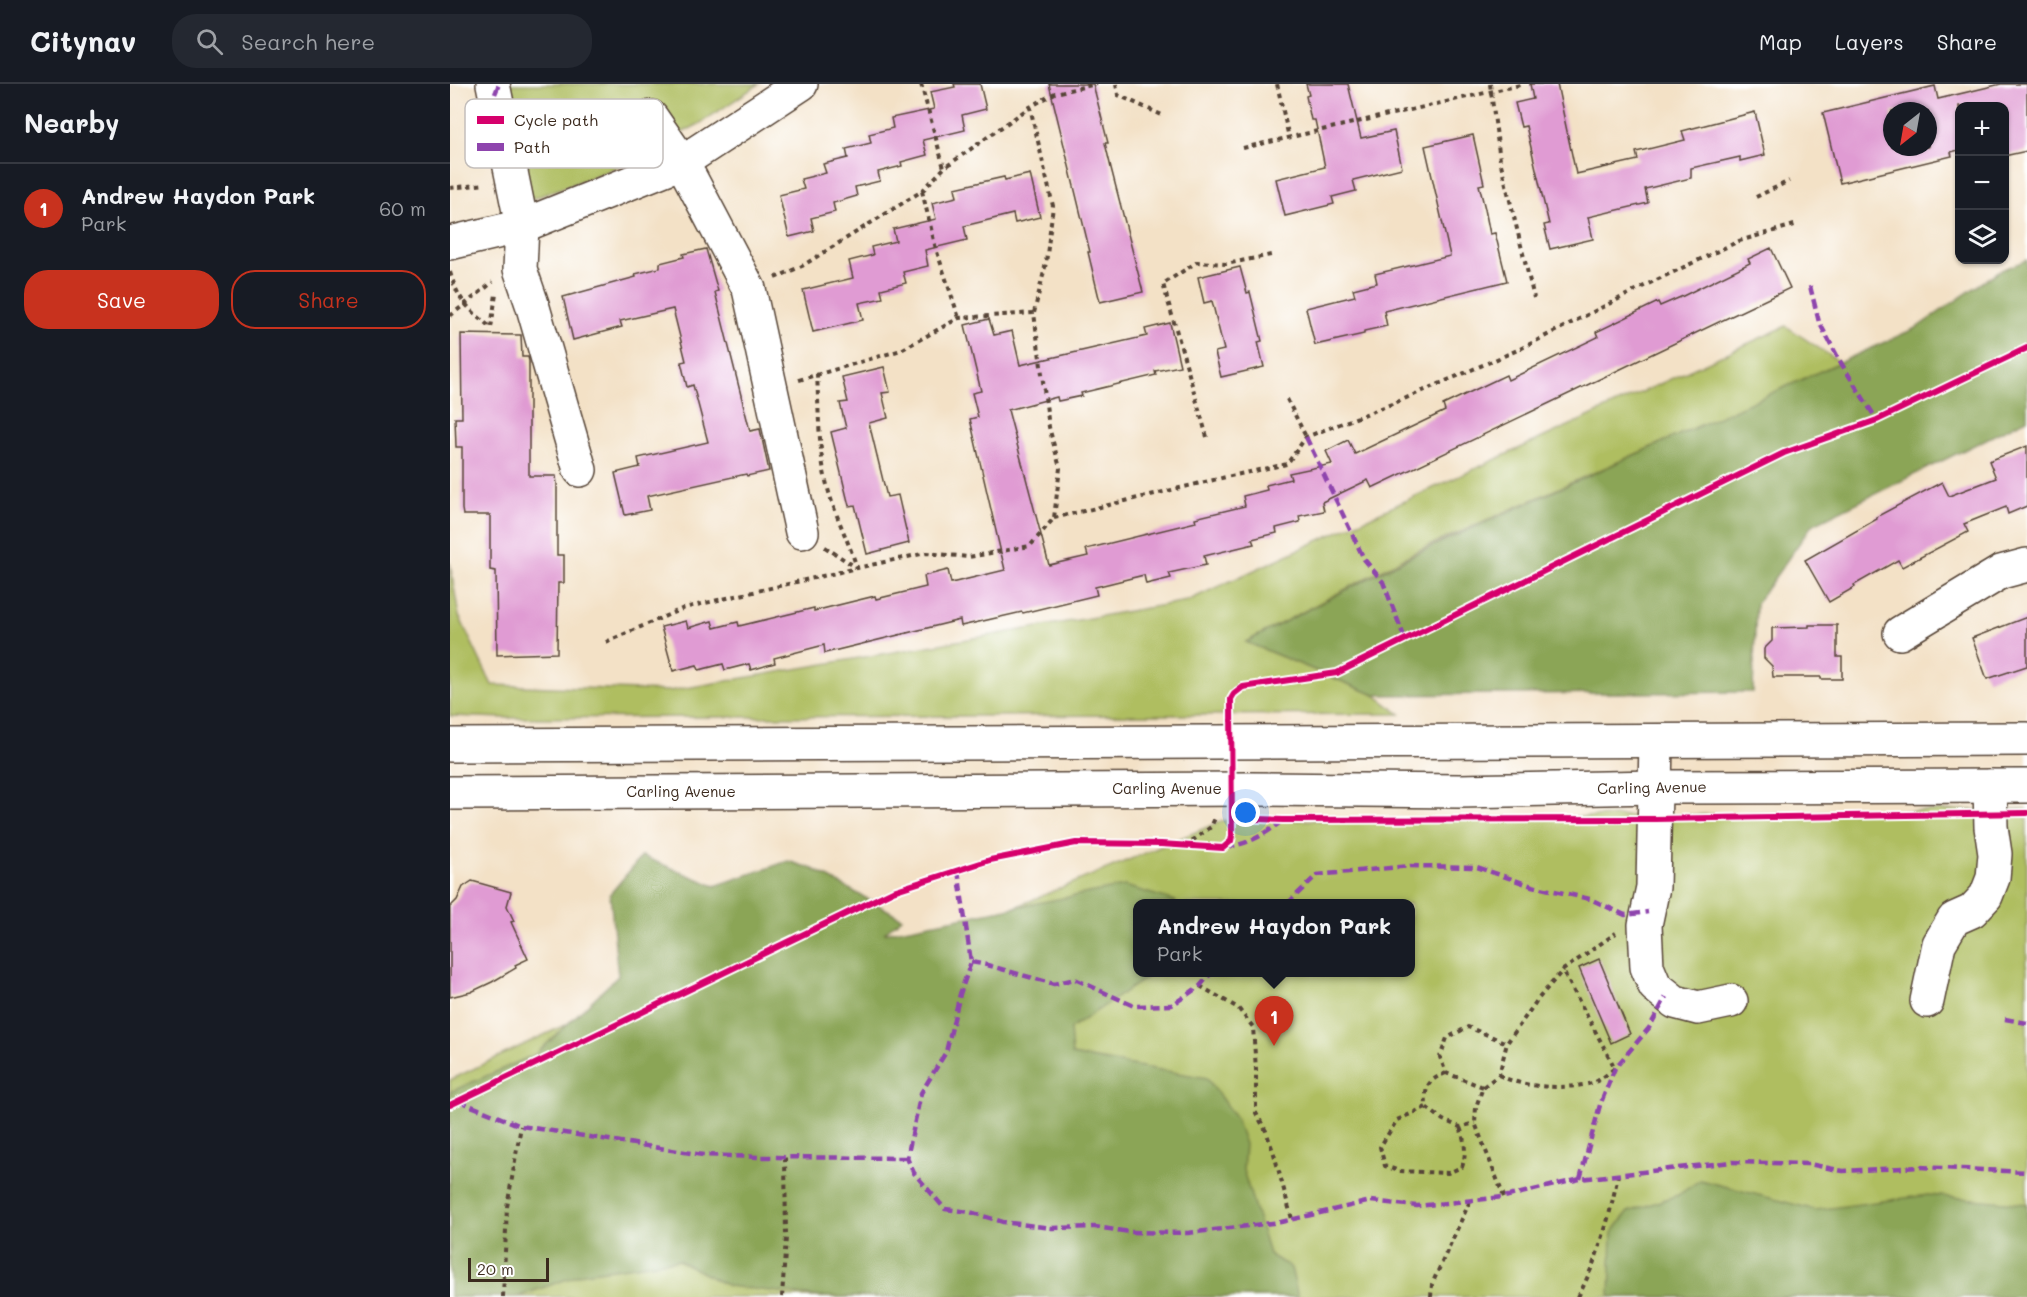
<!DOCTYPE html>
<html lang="en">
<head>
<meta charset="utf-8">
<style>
  :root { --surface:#171b24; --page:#242831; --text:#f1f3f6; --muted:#9ea1a6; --line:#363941; --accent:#c8321e }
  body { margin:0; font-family:Mali,sans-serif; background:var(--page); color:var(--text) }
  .controls { position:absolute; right:18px; top:18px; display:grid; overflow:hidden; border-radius:12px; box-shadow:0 2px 4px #0004 }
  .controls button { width:54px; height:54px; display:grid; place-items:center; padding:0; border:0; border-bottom:2px solid var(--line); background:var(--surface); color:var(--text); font:30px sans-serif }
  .compass { position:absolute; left:1433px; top:18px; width:54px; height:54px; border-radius:50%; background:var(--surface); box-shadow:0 2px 4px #0004; rotate:211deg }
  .scale { position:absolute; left:18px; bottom:15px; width:81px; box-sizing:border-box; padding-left:6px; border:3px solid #3b2a1e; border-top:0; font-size:16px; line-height:21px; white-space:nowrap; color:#3b2a1e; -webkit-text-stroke:4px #fff; paint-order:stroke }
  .you { position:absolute; left:796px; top:729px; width:21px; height:21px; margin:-15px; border:4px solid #fff; border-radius:50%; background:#1a73e8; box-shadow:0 0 0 9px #1a73e833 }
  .badge { display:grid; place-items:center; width:39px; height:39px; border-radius:50%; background:var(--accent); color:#fff; font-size:20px; font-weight:700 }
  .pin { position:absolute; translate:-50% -50px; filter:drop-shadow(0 2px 3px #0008) }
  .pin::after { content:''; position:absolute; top:32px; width:21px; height:18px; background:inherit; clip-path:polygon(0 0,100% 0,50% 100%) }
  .popup { position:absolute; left:683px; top:815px; width:282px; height:78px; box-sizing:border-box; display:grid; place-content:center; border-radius:12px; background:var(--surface); filter:drop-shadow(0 2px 4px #0005); font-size:20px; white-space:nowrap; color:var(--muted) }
  .popup b { font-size:22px; color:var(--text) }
  .popup::after { content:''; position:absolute; left:50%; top:100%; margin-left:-12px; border:12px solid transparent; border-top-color:var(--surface) }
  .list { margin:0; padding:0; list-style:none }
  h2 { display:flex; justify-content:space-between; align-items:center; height:78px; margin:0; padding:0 24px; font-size:26px }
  h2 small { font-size:20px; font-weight:400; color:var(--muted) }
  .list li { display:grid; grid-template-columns:39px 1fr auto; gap:18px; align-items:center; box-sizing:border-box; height:90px; padding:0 24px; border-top:2px solid var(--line) }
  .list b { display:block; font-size:22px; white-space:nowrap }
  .list p { margin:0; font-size:20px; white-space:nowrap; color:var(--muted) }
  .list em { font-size:20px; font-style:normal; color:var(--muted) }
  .actions { display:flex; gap:12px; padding:18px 24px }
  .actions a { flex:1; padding:14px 0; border:2px solid var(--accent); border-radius:24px; text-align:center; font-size:21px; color:var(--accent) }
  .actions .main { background:var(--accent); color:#fff }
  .icon { flex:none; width:33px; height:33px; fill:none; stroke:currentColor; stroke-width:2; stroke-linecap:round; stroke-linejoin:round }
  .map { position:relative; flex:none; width:1577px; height:1213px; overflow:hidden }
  header { display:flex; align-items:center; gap:36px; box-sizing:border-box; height:84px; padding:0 30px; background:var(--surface); border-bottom:2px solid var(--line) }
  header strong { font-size:28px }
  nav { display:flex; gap:33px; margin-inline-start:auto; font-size:21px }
  .search { width:420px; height:54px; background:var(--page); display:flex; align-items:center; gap:15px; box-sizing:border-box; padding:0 21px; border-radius:24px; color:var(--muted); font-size:22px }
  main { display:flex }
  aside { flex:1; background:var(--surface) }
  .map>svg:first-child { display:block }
  .green { fill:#afbe61; stroke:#757440; stroke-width:1.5; fill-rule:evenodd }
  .forest { fill:#8ba557; stroke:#63683a; stroke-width:1.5 }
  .building { fill:#e09bd3; fill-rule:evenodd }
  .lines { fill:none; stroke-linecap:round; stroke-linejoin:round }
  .minor-casing { stroke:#574537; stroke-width:36 }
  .major-casing { stroke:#574537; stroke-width:36 }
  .path { stroke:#574537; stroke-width:4; stroke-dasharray:4.5 4.5; stroke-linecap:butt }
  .minor { stroke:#fff; stroke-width:33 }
  .major { stroke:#fff; stroke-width:33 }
  .quiet { stroke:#8e44ad; stroke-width:4.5; stroke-dasharray:9 4.5; stroke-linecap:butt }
  .cycleway-casing { stroke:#fff; stroke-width:10 }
  .cycleway { stroke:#d6006c; stroke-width:6 }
  .labels { text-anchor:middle; stroke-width:6; stroke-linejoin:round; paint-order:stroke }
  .street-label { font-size:15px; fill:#3b2a1e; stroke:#fff }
  .key { fill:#fff; stroke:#c4bfbc; stroke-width:1.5 }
  .key-label { font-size:16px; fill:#3b2a1e }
</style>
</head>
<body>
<header>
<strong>Citynav</strong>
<div class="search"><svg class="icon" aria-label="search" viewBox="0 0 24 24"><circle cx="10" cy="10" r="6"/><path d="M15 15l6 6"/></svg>Search here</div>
<nav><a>Map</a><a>Layers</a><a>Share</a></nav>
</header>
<main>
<aside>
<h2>Nearby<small></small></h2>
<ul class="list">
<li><span class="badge">1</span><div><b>Andrew Haydon Park</b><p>Park</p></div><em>60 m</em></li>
</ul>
<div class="actions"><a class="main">Save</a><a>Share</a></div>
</aside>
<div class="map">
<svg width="1577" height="1213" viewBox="0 0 1577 1213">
  <rect width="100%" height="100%" fill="#fff"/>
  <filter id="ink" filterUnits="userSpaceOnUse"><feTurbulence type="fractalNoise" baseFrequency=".0167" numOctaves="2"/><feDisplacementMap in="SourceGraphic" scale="12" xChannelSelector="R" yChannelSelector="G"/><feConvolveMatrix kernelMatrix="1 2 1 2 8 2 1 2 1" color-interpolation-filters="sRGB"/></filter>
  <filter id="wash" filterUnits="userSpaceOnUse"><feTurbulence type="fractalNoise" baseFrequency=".008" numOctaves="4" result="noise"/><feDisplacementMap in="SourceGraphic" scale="24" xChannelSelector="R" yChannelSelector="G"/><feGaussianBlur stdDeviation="1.35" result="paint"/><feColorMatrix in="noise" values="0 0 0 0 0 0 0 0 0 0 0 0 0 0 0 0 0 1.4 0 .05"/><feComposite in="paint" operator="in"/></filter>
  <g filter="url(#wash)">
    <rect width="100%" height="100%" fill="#f3e1c6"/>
    <g class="green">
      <path d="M59 0H309L249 40 158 87 79 116Z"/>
      <path d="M1336 242 1391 279 967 467 796 558 925 611 950 630 55 634 0 632V479L9 532 42 601 219 607 737 517Z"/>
      <path d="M1577 725V1213H0V996L142 928 332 920 772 737 802 735 901 737ZM688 820H960V888H688Z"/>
    </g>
    <g class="forest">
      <path d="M1577 176V335L1362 441 1306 520 1303 608 925 611 796 558 965 470 1466 244 1549 187Z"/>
      <path d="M192 772 265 802 338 777 363 785 452 834 434 849 675 802 725 817 726 819 688 820V888L703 889 620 945 622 971 757 994 786 1035 795 1060 793 1086 819 1170 841 1184 848 1213H371L278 1202 228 1176 134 1189 67 1213H0V1008L86 970 168 892 160 810Z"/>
      <path d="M1250 1096 1366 1126 1478 1111 1577 1120V1213H1160L1162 1149 1178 1128 1228 1111Z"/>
    </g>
    <g id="blocks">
      <g class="building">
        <path d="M504 0H530L536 25 512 31 515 46 473 56 477 71 451 78 452 82 428 88 430 97 405 103 407 112 383 119 385 128 361 134 364 147 339 153 329 111 354 105 351 95 376 89 373 80 398 74 396 65 421 59 419 50 443 44 441 34 484 25 480 8 505 3Z"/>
        <path d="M599 0H643L658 59H655L661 84 693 208 650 218 638 168H640Z"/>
        <path d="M856 0H898L911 54 944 47 952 84 903 96 906 107 882 113 884 120 835 132 826 95 875 83 865 36H861L856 12 859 11Z"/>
        <path d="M1080 0H1107L1126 90 1188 76 1186 68 1235 56 1232 47 1305 28 1315 71 1290 77V73L1241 84V94L1195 105 1198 119 1138 133 1143 155 1100 165 1094 141 1099 140 1093 115 1076 42 1071 43 1065 19 1083 15Z"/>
        <path d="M1551 0H1577V67L1554 72V22H1509V66L1501 68 1502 72 1390 99 1373 29 1485 2 1488 15ZM1442 27H1478V63H1442Z"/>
        <path d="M1023 51 1034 100 1029 101 1035 125 1040 150 1045 149 1057 197 934 227 937 242 914 247V250L865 261 856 224 905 212 903 205 927 199 925 190 1000 172 975 62Z"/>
        <path d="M580 90 590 133 565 139 563 130 514 142 517 156 475 166 478 182 453 188 456 199 431 205 433 214 409 219 413 236 363 248 353 206 403 194 399 177 423 171 421 163 446 157 443 145 486 135 482 119 507 113 505 104 554 93 555 96Z"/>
        <path d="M1321 164 1340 204 922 404 918 396 872 418 874 427 849 432 850 438 826 444 827 449 802 455 804 460 754 472 756 481 719 489 721 494 696 500 694 491 645 503 647 511 573 529 572 528 511 542 510 536 375 569 374 561 324 574 325 579 301 586 299 580 275 586 273 580 249 586 247 581 223 587 211 543 236 537 238 544 262 537 264 544 288 538 289 542 364 524V527L425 512 426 515 476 503 474 492 498 486 501 499 555 486 520 335 528 333 522 309 531 307 515 241 539 235 544 251 562 247 570 281 697 252 695 245 720 239 730 282 705 287 706 291 631 309 632 312 608 317 607 313 558 326 599 481 638 472 636 465 746 438 745 434 795 422 793 412 817 406 816 401 841 395 839 389 882 380 876 367 898 356 905 370 995 327 993 321 1056 291 1058 296 1148 253 1146 248 1208 218 1210 222 1233 212 1300 179 1298 175Z"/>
        <path d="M256 165 268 207 265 208 300 347 310 345 319 387 297 392 296 390 197 412 200 426 175 431 165 389 190 383 188 374 258 358 243 301 237 303 231 278 236 277 223 225 170 237 172 243 123 256 113 213 186 193 185 190 210 184V179L234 173 233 170Z"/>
        <path d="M790 183 797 209 800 208 812 257 808 258 814 283 771 293 765 268 774 266 762 217 754 219 748 193Z"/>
        <path d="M11 250 71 251 72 273H78L79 277V392H106L107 400V471H114V499H108L107 569 47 571 46 487 40 486V431H13L12 425V363H6L5 334H12Z"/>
        <path d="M434 283 440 308 432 309 438 334 419 339 437 413 448 411 459 459 417 470 405 421 399 422 381 348 396 344 390 319 398 318 392 293Z"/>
        <path d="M1577 362V422L1558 430 1556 423 1514 440 1518 448 1452 483 1448 476 1404 501 1405 503 1379 518 1355 476 1427 435 1426 433 1492 398 1499 412 1546 394 1539 377Z"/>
        <path d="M1577 533V582L1537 595 1522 554Z"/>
        <path d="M1359 541H1387V573H1392V595H1371V593H1323L1322 582 1314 574V565L1322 557V544L1359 543Z"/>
        <path d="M22 797 61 808 57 822 64 837 61 838 78 875 65 881 66 884 42 898 21 908 0 913V823L7 816 13 803Z"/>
        <path d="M1149 875 1180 950 1161 959 1129 884Z"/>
      </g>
    </g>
  </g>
  <g filter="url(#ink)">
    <use href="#blocks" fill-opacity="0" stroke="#574537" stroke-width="1.5"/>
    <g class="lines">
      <g class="minor-casing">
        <g id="minor">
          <path d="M43 0 72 142 70 185 82 220 130 386"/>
          <path d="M201 33 232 78 299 205 352 448"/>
          <path d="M0 159 72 142 232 78 351 0"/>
          <path d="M1450 549 1551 488 1577 481"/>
          <path d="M1206 657 1203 803 1195 841 1197 883 1205 902 1225 918 1248 924 1281 917"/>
          <path d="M1477 917 1489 860 1504 835 1522 827 1536 812 1543 794 1545 770 1541 743 1540 702"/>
        </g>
      </g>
      <g class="major-casing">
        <g id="major">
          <path d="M0 661 1577 655"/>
          <path d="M0 709 801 705 1010 707 1206 703 1577 702"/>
        </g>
      </g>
      <g class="path">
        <path d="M471 0 494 84"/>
        <path d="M666 0 668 11 714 32"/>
        <path d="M827 0 839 54"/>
        <path d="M1040 0 1050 76 1084 214"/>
        <path d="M793 64 1070 1"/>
        <path d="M0 104 35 100"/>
        <path d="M472 107 486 165 509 234"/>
        <path d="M1306 113 1339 97"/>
        <path d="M0 188C9 219 18 223 41 244L46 210"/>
        <path d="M325 194 352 182 472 107 494 84 580 23 605 9 647 0"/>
        <path d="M0 232 43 198"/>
        <path d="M349 296 451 266 509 234 584 229"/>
        <path d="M837 315 856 353"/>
        <path d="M757 353 713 200 747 178 776 180 821 171"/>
        <path d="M604 434 776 393 837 380 856 353 947 318 1070 265 1198 200 1289 157 1348 140"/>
        <path d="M375 463 407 484 476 469 519 473 580 462 604 434 610 384 599 343 584 229 596 179 603 122 580 23"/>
        <path d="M156 558 234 524 407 484C399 458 385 431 378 405 368 368 369 328 367 290"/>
        <path d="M735 762 761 743 765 734"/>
        <path d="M750 902 788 924 803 943 806 985V1029L816 1047 824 1070 842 1135"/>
        <path d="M996 989C976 997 975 1003 976 1023L993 1036 1010 1043 1025 1039"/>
        <path d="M1049 991C1071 1004 1117 1006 1142 999 1150 997 1158 989 1165 984L1113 887"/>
        <path d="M1033 1003 996 989 990 973 997 954 1018 943 1057 959"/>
        <path d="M976 1023 947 1036 930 1063 935 1082 949 1087 998 1089 1012 1083C1017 1068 1015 1058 1010 1043"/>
        <path d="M1054 1113 1025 1039 1026 1023 1033 1003 1049 991 1057 959 1088 915 1113 886 1166 849"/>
        <path d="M53 1213 57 1123 71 1042"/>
        <path d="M332 1213 336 1153 335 1072"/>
        <path d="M981 1213 982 1200 1021 1115"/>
        <path d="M1128 1213C1149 1172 1159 1136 1168 1091"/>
      </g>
      <use href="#minor" class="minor"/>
      <use href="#major" class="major"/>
      <g class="quiet">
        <path d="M45 10 49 0"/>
        <path d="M1360 202 1369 238 1391 279 1427 336"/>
        <path d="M856 353 914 475 933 498 955 555"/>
        <path d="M776 763C799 760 814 751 832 737"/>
        <path d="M508 786 521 878 510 910 496 968 471 1009 457 1074 464 1089 495 1125 520 1128 553 1138 602 1144 645 1143 680 1148 738 1149 831 1138 921 1117 967 1122 1054 1113 1130 1095 1282 1078 1359 1080 1393 1087 1470 1083 1577 1088"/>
        <path d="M837 820 867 791 960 782 1027 783 1082 802 1140 815 1175 831 1198 828"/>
        <path d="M521 878 537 881 604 900 625 895 684 922 722 921 750 902 762 888"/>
        <path d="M1555 935 1577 939"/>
        <path d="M9 1017 71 1042 253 1071 310 1073 457 1074"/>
        <path d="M1130 1095 1150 1021 1165 984 1199 944 1216 913"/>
      </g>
      <g class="cycleway-casing">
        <g id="cycleway">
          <path d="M782 734 833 736 1205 735 1577 729"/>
          <path d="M0 1021 443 807 540 776 626 759 711 760 773 764 781 757 782 752 781 615 784 610 793 603 887 589 1334 369 1427 336 1577 264"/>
        </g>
      </g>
      <use href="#cycleway" class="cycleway"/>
    </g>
  </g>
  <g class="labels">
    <g class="street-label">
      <text transform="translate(1202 704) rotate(-1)" y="5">Carling Avenue</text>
      <text x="717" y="710">Carling Avenue</text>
      <text x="231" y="713">Carling Avenue</text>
    </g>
  </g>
  <rect x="15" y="15" width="198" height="69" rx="9" class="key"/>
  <rect x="27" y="32" width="27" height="8" fill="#d6006c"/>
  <rect x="27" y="59" width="27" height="8" fill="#8e44ad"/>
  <g class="key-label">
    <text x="64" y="42">Cycle path</text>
    <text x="64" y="69">Path</text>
  </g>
</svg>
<div class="controls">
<button>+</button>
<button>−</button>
<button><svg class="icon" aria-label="layers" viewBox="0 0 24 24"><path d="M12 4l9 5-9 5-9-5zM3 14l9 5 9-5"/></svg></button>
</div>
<svg class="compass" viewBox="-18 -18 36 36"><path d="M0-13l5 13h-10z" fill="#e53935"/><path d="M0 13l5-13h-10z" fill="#9ea1a6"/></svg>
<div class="scale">20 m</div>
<div class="you"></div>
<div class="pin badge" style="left:824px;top:962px">1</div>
<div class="popup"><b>Andrew Haydon Park</b>Park</div>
</div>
</main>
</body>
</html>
